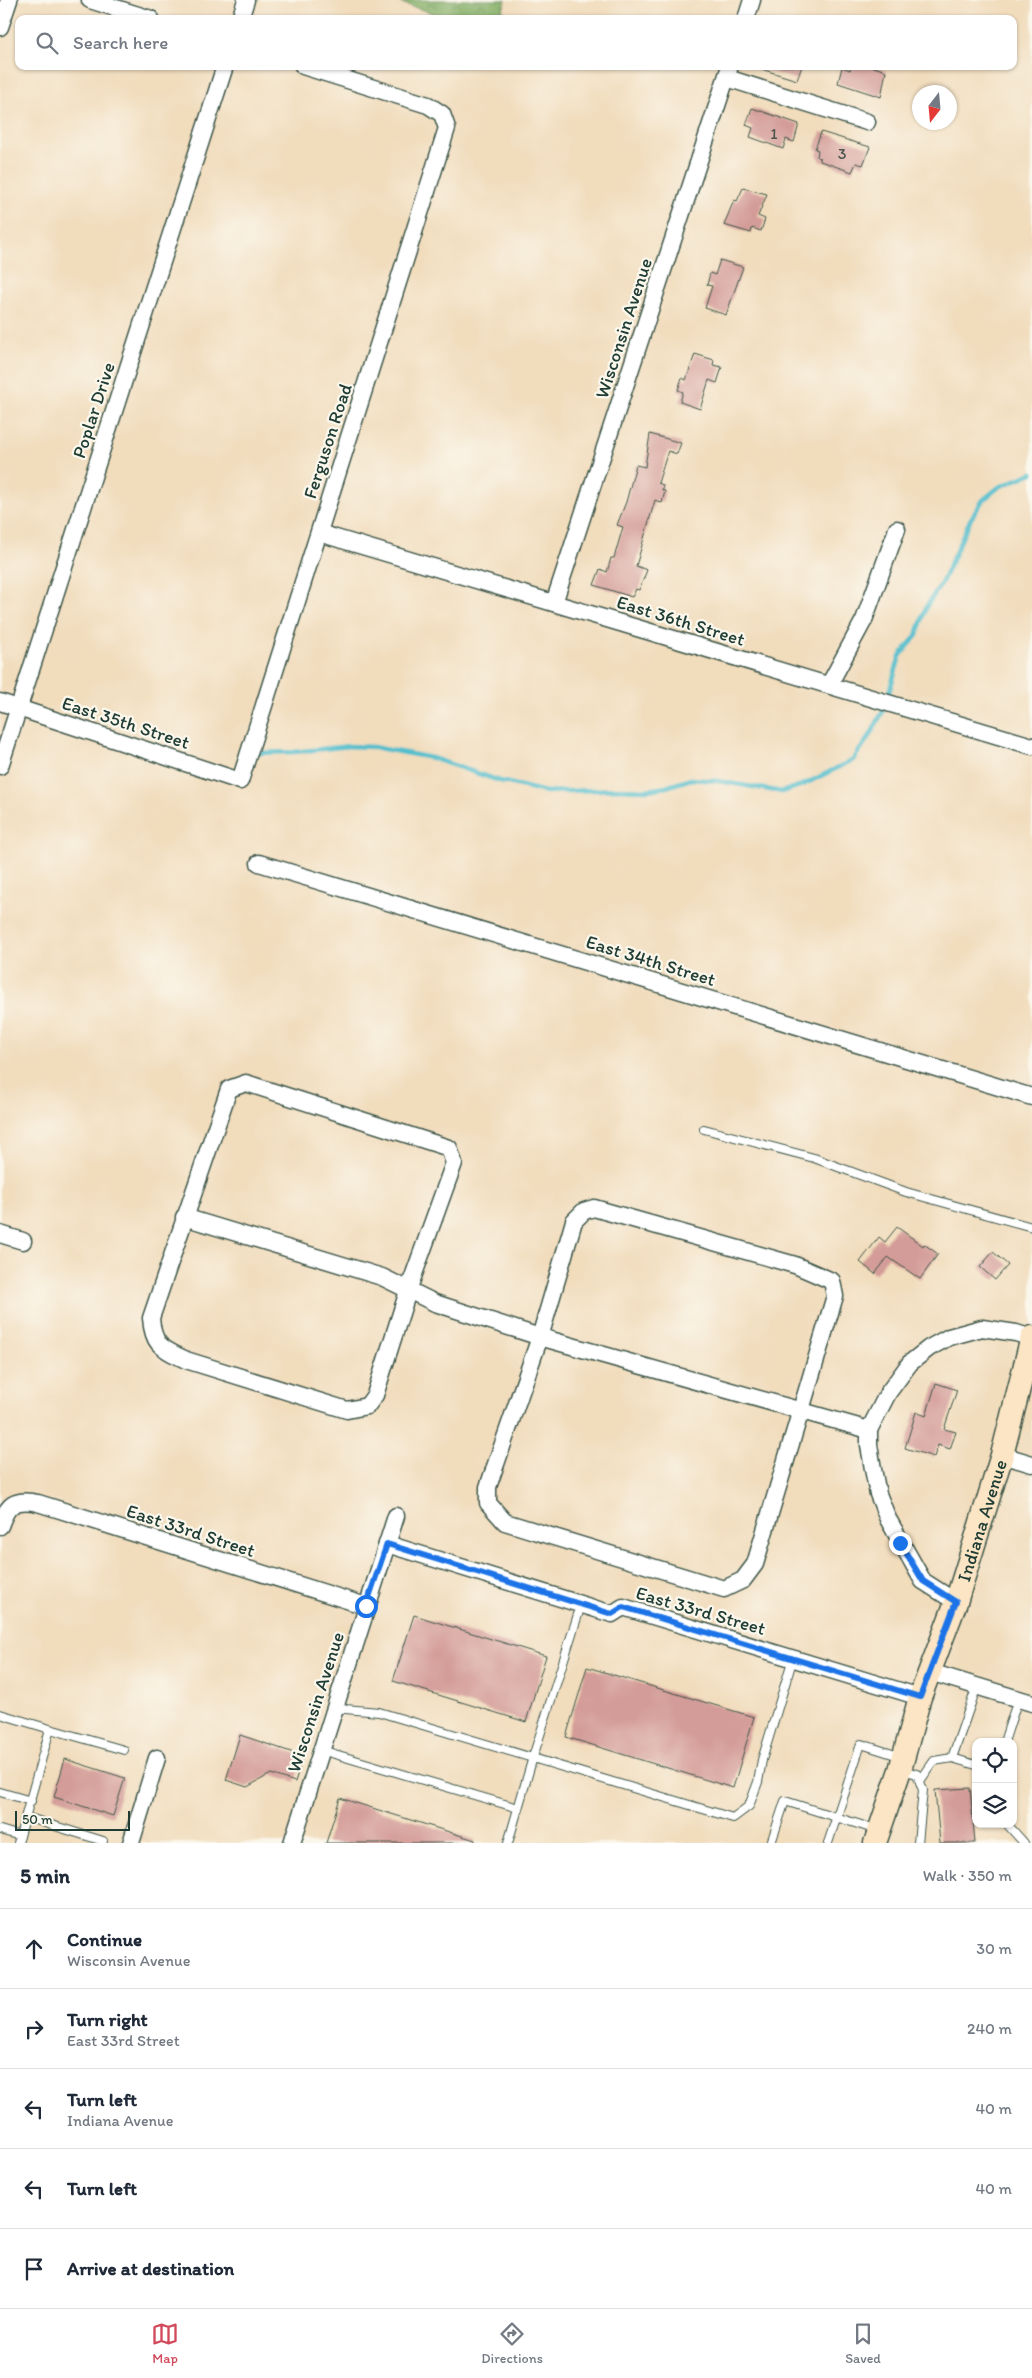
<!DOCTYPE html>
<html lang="en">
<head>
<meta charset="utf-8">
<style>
  :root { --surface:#fff; --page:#f6f6f7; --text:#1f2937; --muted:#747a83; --line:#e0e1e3; --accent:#d1495b }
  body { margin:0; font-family:Itim,sans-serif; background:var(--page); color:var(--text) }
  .controls { position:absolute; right:15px; bottom:15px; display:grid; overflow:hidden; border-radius:10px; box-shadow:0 1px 4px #0004 }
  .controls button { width:45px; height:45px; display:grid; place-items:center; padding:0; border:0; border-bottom:1px solid var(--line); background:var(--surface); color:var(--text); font:25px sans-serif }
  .compass { position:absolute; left:912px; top:85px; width:45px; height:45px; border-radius:50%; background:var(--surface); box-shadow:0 1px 4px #0004; rotate:196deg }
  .scale { position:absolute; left:15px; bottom:12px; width:115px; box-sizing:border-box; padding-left:5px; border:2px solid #1f3d34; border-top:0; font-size:14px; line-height:18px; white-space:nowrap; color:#1f3d34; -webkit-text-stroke:4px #fbf7ec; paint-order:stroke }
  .stop { position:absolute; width:15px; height:15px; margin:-11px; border:4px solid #1a73e8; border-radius:50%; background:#fff }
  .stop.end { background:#1a73e8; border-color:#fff; box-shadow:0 1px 5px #0008 }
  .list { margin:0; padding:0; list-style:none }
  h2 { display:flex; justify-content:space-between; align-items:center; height:65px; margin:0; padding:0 20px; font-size:21px }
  h2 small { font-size:16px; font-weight:400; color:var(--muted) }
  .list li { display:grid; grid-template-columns:32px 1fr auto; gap:15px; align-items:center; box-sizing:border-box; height:80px; padding:0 20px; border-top:1px solid var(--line) }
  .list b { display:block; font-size:19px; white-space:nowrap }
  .list p { margin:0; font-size:16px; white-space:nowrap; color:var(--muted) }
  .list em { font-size:16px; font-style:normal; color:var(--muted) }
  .icon { flex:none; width:28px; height:28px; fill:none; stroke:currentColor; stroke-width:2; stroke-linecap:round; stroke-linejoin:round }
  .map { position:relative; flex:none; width:1032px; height:1843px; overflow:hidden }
  .search { position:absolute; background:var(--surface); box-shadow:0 1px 4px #0004; left:15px; right:15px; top:15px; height:55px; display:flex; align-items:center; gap:12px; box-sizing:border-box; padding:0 18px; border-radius:10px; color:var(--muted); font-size:19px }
  .sheet { height:465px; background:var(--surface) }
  nav { display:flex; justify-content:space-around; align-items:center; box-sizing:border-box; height:70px; border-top:1px solid var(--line); background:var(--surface); font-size:14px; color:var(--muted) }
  nav a { display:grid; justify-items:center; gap:2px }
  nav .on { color:var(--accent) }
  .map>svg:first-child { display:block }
  .forest { fill:url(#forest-crowns); stroke:#52764d }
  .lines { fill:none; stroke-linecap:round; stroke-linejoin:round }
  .stream { stroke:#53becd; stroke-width:4.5 }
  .building { fill:#d49c98 }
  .lane-casing { stroke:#3e5548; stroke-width:10 }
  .street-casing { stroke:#3e5548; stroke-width:19 }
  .secondary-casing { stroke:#3e5548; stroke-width:25 }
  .lane { stroke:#fff; stroke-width:8 }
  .street { stroke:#fff; stroke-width:16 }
  .secondary { stroke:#fce5c4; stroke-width:22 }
  .route { stroke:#1a73e8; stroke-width:6 }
  .labels { text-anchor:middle; stroke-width:4.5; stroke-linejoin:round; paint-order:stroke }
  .number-label { font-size:16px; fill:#4c554d }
  .street-label { font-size:19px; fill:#1f3d34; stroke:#fbf7ec }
</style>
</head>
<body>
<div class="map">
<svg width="1032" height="1843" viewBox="0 0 1032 1843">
  <defs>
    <pattern id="forest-crowns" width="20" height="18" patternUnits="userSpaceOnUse" patternTransform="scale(1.25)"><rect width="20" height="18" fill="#84af66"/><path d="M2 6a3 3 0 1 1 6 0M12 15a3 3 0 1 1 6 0" fill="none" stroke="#6b9055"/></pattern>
  </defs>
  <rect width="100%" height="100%" fill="#fbf7ec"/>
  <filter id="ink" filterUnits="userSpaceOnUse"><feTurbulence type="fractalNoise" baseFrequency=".02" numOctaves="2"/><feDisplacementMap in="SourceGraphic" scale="10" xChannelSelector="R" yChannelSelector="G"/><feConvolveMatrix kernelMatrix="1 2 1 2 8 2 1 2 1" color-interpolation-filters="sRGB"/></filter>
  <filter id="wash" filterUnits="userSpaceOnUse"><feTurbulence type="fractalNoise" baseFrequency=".0096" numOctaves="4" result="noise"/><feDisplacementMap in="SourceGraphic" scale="20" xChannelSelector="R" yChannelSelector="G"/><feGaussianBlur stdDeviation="1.12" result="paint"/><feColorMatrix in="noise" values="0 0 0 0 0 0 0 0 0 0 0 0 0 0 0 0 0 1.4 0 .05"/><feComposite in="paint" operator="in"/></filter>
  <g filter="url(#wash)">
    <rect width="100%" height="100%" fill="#f1dcbc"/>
    <path class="forest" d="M392 0H506L500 19H451Z"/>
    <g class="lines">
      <path class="stream" d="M254 753 294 752 350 746 373 747 432 758 500 781 546 792 616 789 647 790 666 787 691 779 718 781 782 792 805 784 853 760 871 734 884 709 900 656 917 635 926 607 941 584 970 520 983 500 999 487 1032 473"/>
    </g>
    <g id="blocks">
      <g class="building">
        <path d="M762 66H802L797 80 761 69Z"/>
        <path d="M851 66H871L886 71 881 97 838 83 842 67 850 70Z"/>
        <path d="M752 108 799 124 794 142 786 139 783 149 750 137 753 128 746 125Z"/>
        <path d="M821 132 870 147 863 165 856 163 852 172 820 161V158L817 157 818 150 815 149Z"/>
        <path d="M743 188 767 194 758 216 765 219 761 231 752 228 751 233 724 225 734 200 737 201Z"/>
        <path d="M720 260 743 267 726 315 705 308 712 286 707 285 710 273 715 275Z"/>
        <path d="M695 354 714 360 713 365 722 367 717 383 709 380 700 409 680 402 683 392 678 390 682 378 686 380Z"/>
        <path d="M650 434 681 443 677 454 668 451 658 483 663 485 662 490 665 491 662 503 655 500 636 566 647 570 639 590 636 589 632 597 594 585 600 569 607 572 611 558H614L623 527 617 525 626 502 636 465 645 467Z"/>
        <path d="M897 1227 923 1246 924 1244 938 1254 920 1279 888 1257 875 1274 860 1262 879 1237 885 1242Z"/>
        <path d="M993 1252 1008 1265 995 1280 980 1267Z"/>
        <path d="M936 1383 957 1390 944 1429 956 1432 950 1449 938 1445 934 1457 905 1448 916 1412 926 1416Z"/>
        <path d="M414 1615 546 1656 526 1722 393 1681Z"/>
        <path d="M587 1667 754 1717 733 1788 566 1737Z"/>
        <path d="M240 1735 303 1756 295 1782 271 1774 247 1787 226 1780Z"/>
        <path d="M65 1759 125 1778 113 1816 54 1797Z"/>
        <path d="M970 1788 975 1843H940L935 1790Z"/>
        <path d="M340 1798 475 1840V1843H326Z"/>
      </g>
    </g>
  </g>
  <g filter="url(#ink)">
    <use href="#blocks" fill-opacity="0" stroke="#3e5548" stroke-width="1"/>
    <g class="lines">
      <g class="lane-casing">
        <g id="lane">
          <path d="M704 1129 814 1158 906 1192 1032 1227"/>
          <path d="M334 1708 379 1712 733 1818 749 1806 758 1782 762 1760 793 1658"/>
          <path d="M0 1714 50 1729 18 1843"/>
          <path d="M50 1729 124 1750"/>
          <path d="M1004 1742 1018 1699"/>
          <path d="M321 1750 518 1808"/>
          <path d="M952 1758 976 1765"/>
          <path d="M902 1770 917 1774 923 1790 918 1843"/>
          <path d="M920 1781 934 1761 952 1758 977 1686"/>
          <path d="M0 1792 31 1801"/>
          <path d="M26 1817 103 1841"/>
          <path d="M1007 1824 1024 1843"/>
          <path d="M0 1830 20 1836"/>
          <path d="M508 1843 533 1757 581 1605"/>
          <path d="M771 1843 785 1801 877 1830"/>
          <path d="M828 1843 861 1744 902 1757"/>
        </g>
      </g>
      <g class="street-casing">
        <g id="street">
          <path d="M90 0 151 19"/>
          <path d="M240 19 246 0"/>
          <path d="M746 19 752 0"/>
          <path d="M0 27 9 0"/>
          <path d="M727 78 867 122"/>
          <path d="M319 533 1032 746"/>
          <path d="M554 603 730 66"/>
          <path d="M829 685 864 620 897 529"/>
          <path d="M0 702 240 781 447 128 442 114 428 105 303 66"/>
          <path d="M0 766 225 66"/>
          <path d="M259 863 1032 1097"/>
          <path d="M246 1083 449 1148 454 1163 409 1288 375 1395 367 1406 347 1410 186 1360C162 1348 153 1346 151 1318L229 1089Z"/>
          <path d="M594 1208 795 1265 832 1281 835 1296 755 1564 743 1580 724 1589 505 1522 488 1503V1487L540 1337 574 1221 584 1211Z"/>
          <path d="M184 1217 382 1277 435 1303 540 1337 869 1430"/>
          <path d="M0 1234 23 1241"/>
          <path d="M1002 1455 1032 1464"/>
          <path d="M0 1526C7 1505 14 1498 38 1503L366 1606"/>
          <path d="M387 1544 612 1614 623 1607 920 1697"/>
          <path d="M956 1602 923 1581 888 1519 878 1494 873 1469 869 1445V1430L888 1393 910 1363 929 1348 949 1337 982 1328 1016 1333 1032 1338"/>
          <path d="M930 1672 1032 1703"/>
          <path d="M131 1843 157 1758"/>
          <path d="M292 1843 396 1516"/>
        </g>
      </g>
      <g class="secondary-casing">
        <g id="secondary">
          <path id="s1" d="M875 1843 900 1770 920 1697 956 1602 1002 1455 1032 1337"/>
        </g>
      </g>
      <use href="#lane" class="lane"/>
      <use href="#street" class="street"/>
      <use href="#secondary" class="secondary"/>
    </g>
  </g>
  <g class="lines" filter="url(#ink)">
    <path class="route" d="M366 1606 387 1544 612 1614 623 1607 920 1697 956 1602 923 1581 900 1543"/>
  </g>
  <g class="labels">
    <g class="number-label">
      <text x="774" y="139">1</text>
      <text x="842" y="159">3</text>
    </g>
    <g class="street-label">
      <text transform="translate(623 328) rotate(-72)" y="7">Wisconsin Avenue</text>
      <text transform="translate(93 410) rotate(-72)" y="7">Poplar Drive</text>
      <text transform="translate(327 441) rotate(-72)" y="7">Ferguson Road</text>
      <text transform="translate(681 620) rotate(17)" y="7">East 36th Street</text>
      <text transform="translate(126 722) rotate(18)" y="7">East 35th Street</text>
      <text transform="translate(651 960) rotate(17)" y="7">East 34th Street</text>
      <text dy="7" stroke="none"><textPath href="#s1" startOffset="340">Indiana Avenue</textPath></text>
      <text transform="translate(191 1530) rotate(18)" y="7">East 33rd Street</text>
      <text transform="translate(701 1610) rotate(16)" y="7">East 33rd Street</text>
      <text transform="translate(315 1702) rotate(-72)" y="7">Wisconsin Avenue</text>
    </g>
  </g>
</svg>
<div class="controls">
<button><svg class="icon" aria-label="locate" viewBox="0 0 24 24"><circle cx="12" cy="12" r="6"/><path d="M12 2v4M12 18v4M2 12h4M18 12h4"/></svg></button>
<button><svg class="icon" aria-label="layers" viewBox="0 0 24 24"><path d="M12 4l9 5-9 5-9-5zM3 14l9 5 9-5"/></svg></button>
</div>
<svg class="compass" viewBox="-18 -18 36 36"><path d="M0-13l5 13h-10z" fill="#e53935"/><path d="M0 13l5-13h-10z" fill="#747a83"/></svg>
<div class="scale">50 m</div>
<div class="stop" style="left:366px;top:1606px"></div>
<div class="stop end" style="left:900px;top:1543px"></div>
<div class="search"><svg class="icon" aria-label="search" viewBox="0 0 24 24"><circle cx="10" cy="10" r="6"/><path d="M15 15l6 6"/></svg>Search here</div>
</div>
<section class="sheet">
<h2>5 min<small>Walk · 350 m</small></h2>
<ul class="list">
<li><svg class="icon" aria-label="ahead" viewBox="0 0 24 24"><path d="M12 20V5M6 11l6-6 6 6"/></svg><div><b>Continue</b><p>Wisconsin Avenue</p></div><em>30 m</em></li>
<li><svg class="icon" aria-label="right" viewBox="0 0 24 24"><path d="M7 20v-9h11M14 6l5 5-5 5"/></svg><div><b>Turn right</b><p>East 33rd Street</p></div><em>240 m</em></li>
<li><svg class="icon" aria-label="left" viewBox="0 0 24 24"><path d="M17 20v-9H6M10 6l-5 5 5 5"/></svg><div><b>Turn left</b><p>Indiana Avenue</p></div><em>40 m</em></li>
<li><svg class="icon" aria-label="left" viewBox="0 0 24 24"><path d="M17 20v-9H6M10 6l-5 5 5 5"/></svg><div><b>Turn left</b></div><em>40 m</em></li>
<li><svg class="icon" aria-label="arrive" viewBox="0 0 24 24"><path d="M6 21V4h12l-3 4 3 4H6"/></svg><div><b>Arrive at destination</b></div></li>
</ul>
</section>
<nav>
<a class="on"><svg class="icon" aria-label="map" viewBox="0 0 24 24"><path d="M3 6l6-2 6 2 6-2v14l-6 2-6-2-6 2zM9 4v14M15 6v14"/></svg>Map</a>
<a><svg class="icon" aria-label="directions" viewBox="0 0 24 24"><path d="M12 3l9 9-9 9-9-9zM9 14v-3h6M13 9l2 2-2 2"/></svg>Directions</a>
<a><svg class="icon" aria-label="saved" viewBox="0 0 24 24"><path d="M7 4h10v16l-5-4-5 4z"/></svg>Saved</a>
</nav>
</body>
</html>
